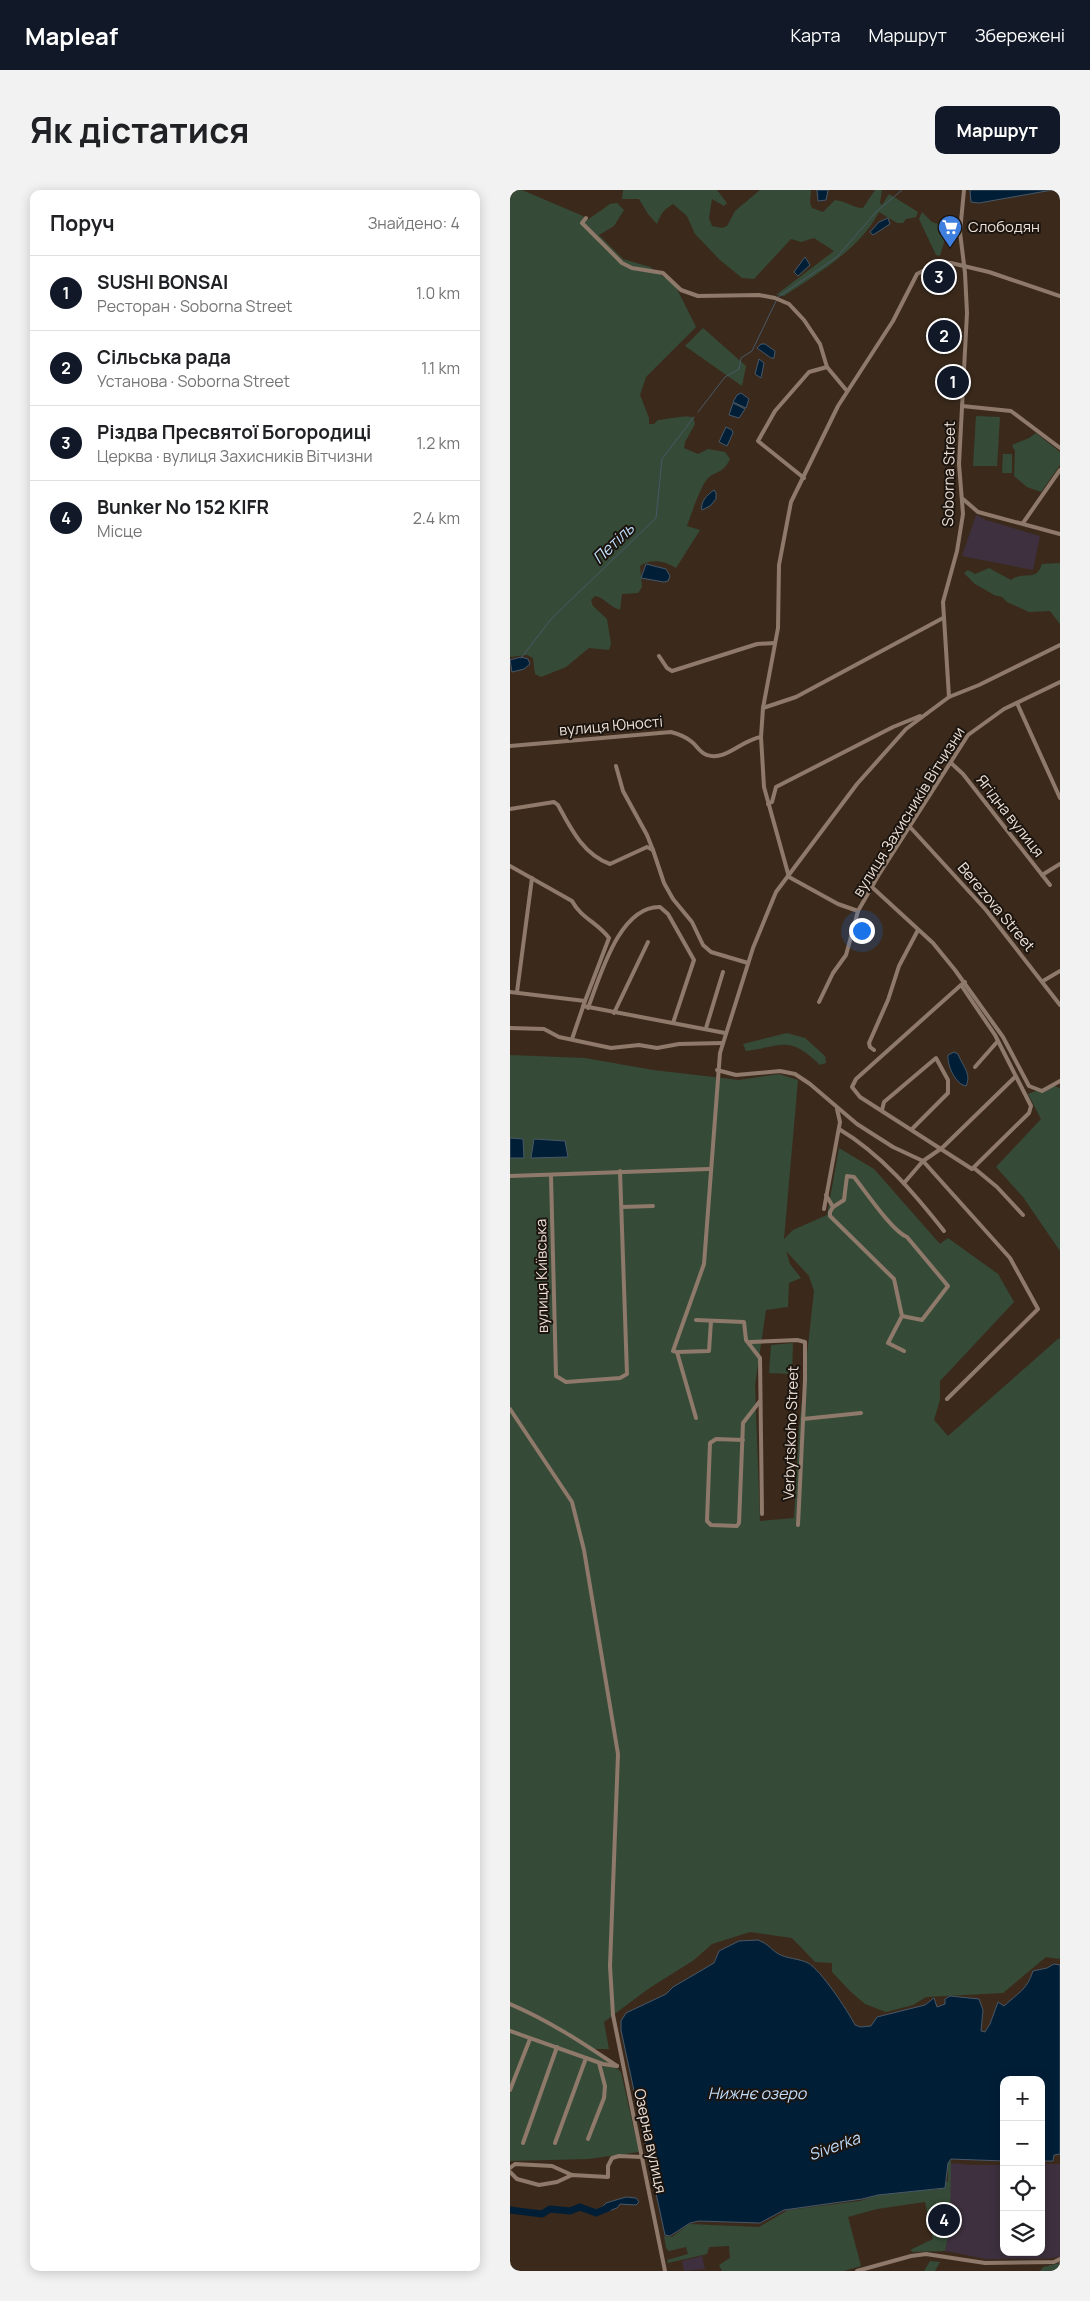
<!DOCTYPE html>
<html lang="uk">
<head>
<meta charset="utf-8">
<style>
  :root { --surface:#fff; --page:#f2f2f2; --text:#202124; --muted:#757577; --line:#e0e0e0; --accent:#111827 }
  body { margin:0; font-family:Manrope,sans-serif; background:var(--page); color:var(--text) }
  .controls { position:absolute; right:15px; bottom:15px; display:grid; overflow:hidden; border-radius:10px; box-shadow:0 2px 12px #0003 }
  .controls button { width:45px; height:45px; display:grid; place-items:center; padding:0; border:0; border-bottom:1px solid var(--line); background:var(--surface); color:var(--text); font:25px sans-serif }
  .you { position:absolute; left:351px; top:740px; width:18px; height:18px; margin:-12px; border:4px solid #fff; border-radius:50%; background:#1a73e8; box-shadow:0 0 0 8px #1a73e833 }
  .badge { display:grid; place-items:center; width:32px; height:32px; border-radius:50%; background:var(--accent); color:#fff; font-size:16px; font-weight:700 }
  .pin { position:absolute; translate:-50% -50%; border:2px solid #fff; box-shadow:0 1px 5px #0006 }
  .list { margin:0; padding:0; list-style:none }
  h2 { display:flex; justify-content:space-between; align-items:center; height:65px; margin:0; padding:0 20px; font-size:21px }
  h2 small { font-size:16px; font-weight:400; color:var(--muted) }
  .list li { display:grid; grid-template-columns:32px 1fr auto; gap:15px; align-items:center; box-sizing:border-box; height:75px; padding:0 20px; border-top:1px solid var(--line) }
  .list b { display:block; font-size:19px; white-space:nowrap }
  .list p { margin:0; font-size:16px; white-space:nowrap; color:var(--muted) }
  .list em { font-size:16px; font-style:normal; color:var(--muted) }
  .icon { flex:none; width:28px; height:28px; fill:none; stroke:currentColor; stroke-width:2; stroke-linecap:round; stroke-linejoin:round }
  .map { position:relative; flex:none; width:550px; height:2081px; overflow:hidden; border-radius:10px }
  header { display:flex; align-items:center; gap:30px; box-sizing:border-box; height:70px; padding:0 25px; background:var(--accent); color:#fff }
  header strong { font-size:24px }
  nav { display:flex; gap:28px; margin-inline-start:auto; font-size:18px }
  .intro { display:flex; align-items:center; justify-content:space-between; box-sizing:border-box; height:120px; padding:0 30px }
  h1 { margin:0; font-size:35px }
  .button { padding:12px 22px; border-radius:10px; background:var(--accent); color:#fff; font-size:18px; font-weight:700 }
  main { display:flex; gap:30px; padding:0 30px }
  aside { flex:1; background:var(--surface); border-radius:10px; box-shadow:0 2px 12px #0003 }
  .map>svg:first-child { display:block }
  .industrial { fill:#3e303e }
  .green { fill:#354b37; fill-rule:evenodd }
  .water { fill:#011e37; stroke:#485867 }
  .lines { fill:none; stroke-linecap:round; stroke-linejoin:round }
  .stream { stroke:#485867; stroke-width:1 }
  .river { stroke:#011e37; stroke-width:7 }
  .minor { stroke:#8e796a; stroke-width:4 }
  .labels { text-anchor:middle; stroke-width:4; stroke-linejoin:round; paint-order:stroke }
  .poi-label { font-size:15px; fill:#ece0d7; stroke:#1c140e; text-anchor:start }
  .street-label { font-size:15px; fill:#ece0d7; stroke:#1c140e }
  .water-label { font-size:16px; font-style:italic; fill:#bfdefd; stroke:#1c140e }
</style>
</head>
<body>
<header>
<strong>Mapleaf</strong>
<nav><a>Карта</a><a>Маршрут</a><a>Збережені</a></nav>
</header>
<div class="intro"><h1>Як дістатися</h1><a class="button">Маршрут</a></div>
<main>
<aside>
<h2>Поруч<small>Знайдено: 4</small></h2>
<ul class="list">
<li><span class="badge">1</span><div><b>SUSHI BONSAI</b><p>Ресторан · Soborna Street</p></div><em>1.0 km</em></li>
<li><span class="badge">2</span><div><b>Cільська рада</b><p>Установа · Soborna Street</p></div><em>1.1 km</em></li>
<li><span class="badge">3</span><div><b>Різдва Пресвятої Богородиці</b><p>Церква · вулиця Захисників Вітчизни</p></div><em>1.2 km</em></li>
<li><span class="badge">4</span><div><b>Bunker No 152 KIFR</b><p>Місце</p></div><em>2.4 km</em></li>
</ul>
</aside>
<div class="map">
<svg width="550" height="2081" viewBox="0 0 550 2081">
  <rect width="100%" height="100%" fill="#3b2a1c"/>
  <g class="industrial">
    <path d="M466 325 476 330 530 346 523 380 452 366Z"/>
    <path d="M440 1973 460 1975H494V2062H531V1974H550V2067L531 2069H476L435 2061 440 2037Z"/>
    <path d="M192 2066 195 2079 174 2081 172 2071Z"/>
  </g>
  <g class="green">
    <path d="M0 0H12L73 26 76 31 100 14 107 13 114 20 104 36 89 45 113 69 140 77 165 95 186 137 136 187 130 205 139 228V234H144L148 230C159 229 174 225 183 227L185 234 175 252 174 258 188 264 198 259 215 262 220 269C213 283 209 280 199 287 191 294 181 325 177 336L190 340 166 378C155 371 141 368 130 376L132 397 128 403 112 404 110 420C100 417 95 408 85 406L81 410 83 416 97 429 101 454 99 460 79 458 56 477 31 487 25 484 23 468 17 465 0 467Z"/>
    <path d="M113 0H207L217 13 214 16 202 9 199 28 202 36 212 38 217 36 225 21 250 0H301L300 13 302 18 313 22 325 10C336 11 343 18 353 18L365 0H372L370 13 372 15 379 4 408 22 406 27 396 29 393 33H387L369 22C349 60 308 83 274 106L266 105 324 61 304 48 291 52 281 49 244 89 232 88 210 70 185 44 177 26 163 14C153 20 151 24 147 34L138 24 129 9H112Z"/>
    <path d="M412 22 422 32 431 35 434 39 435 49 430 66 426 65 409 29Z"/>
    <path d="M193 138 236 176 232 196 175 156Z"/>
    <path d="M466 226 490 227 487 276H463Z"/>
    <path d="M526 243 550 262V275L531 302 517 297 504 286 505 261 502 255 519 248Z"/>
    <path d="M493 264H502V283H492Z"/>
    <path d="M550 373V434L540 421 519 422 497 412 492 407 484 405 465 394 454 383 458 380 465 384 479 378 501 390C515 380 526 393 532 374Z"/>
    <path d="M277 843 295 848 315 866 316 873 310 875C279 845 274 856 236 861L233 854Z"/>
    <path d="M0 865 75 868 143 880 229 890 269 884 288 890 274 1049 283 1040 317 1025 329 958 364 979 430 1054 438 1048 488 1084 504 1112 430 1191V1210L424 1230 438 1246 549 1148 550 1150V1769L536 1767 493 1803 416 1807 403 1815 376 1822 355 1814 340 1801 322 1782V1773L305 1772 282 1748 240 1742 202 1754 184 1770 138 1799 94 1832 99 1859H85L111 1882 129 1962 78 1969 0 1971ZM276 1061 299 1086 304 1101 289 1238 284 1328 250 1331 245 1195 256 1120 278 1117 279 1093 291 1088 280 1074Z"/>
    <path d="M541 895 550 898V1061L513 1007 486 977 531 929 518 904Z"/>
    <path d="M283 1153 282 1184 259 1183 261 1155Z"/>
    <path d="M441 1970 440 2037 435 2061 403 2062 400 2060 423 2049 415 2012 367 2019 338 2027 351 2076 334 2081H212L209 2075 220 2068 219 2056 199 2057 197 2064 158 2073 157 2070 178 2064 176 2057 159 2061 156 2058 154 2046 162 2047 179 2034 249 2037 278 2020 350 2011 368 2005 422 1999 426 2000 438 1991V1973Z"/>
    <path d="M420 2071 430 2072 425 2081H414Z"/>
    <path d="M550 2073V2081H530L533 2077Z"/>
  </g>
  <g class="water">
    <path d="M307 0H318L316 10 308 11Z"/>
    <path d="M460 0H542L469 13 461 12Z"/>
    <path d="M378 28 380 34 363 45 360 42 369 32Z"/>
    <path d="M295 67 300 75 288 86 284 82Z"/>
    <path d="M251 154H255L265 161 264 168H261L247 158Z"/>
    <path d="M249 169 254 173 251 188 245 184Z"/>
    <path d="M231 203 239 209 236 218 223 212 227 205Z"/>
    <path d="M223 213 235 219 229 228 219 225Z"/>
    <path d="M216 237 222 240 223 243 217 256 209 252Z"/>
    <path d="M204 300 206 303V309L200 316 192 320C190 312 197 305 204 300Z"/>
    <path d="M136 374 156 379 160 386 158 391 154 392 131 388Z"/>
    <path d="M11 467 18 469 20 474 14 479 2 482 0 470Z"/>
    <path d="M444 862 448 864C452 875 462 884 456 896 445 894 437 875 438 865Z"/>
    <path d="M0 948 13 949 14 968H0Z"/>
    <path d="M24 949 55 951 58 967 21 968Z"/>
    <path d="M248 1750C260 1755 259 1758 267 1763 276 1769 288 1768 298 1773 310 1779 338 1821 345 1835L351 1837 361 1836 367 1827 415 1815 424 1808 427 1817 435 1814V1809L440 1806 469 1809 473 1820 471 1841 475 1842 480 1834 488 1812 494 1816C508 1803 517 1800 523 1781L537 1778 544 1774 550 1775V1964L544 1965 543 1971H531V1890H494V1971L441 1969 438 1973 435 1998 368 2005 352 2009 274 2020 250 2033 189 2031 180 2033 160 2046 155 2045 111 1840V1831L116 1823 156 1804 163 1797 204 1773 209 1761 229 1751Z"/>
    <path d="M116 2007 126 2008 129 2012 126 2015 110 2014 107 2018 93 2023 90 2020 96 2013Z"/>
  </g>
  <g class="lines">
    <g class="stream">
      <path d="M188 222 215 187 229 179 231 168 242 161 268 107 327 67 366 22 392 0"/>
      <path d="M11 468 42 428 146 328 152 269 184 227"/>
    </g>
    <path class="river" d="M0 2020 32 2024 40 2019 60 2021 70 2017 86 2023 98 2018"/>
    <g class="minor">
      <path d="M76 28 72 33 112 73 122 78 153 83 171 100 188 106 249 105 265 108 279 114 294 130 310 154 317 177 337 201"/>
      <path d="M550 106 479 82 441 73 430 72 407 84 383 131 328 216 281 312 269 375 268 438 253 518 251 547 254 597 279 687 328 714 348 721 368 686 458 545 494 519 550 492"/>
      <path d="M452 216 501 221 550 258"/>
      <path d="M294 288 248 251 265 221 299 182 317 177"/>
      <path d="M453 309 468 322 550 344"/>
      <path d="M513 333 550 280"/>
      <path d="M149 466 157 478 162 481 247 454 265 453"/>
      <path d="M439 507 433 412 447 361 453 324 449 274 457 123 455 83 450 42 454 0"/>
      <path d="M507 513 550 608"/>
      <path d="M253 518 286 507 433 428"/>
      <path d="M0 556 161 542C169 544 176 547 182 552 187 556 190 563 197 565 215 572 233 549 251 547"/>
      <path d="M440 572 453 584 540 695"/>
      <path d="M258 614 262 612 266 597 383 537 410 526"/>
      <path d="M0 619 44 612 48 615C61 639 73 664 100 674L137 657 143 660 137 645 113 601 106 576"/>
      <path d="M400 637 476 720 550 815"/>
      <path d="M143 660 154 693 163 709 182 732 193 755 201 762 238 773"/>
      <path d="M0 676 62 711C71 728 88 733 99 748L75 811"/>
      <path d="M532 685 550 674"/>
      <path d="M363 698 423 753 445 780 493 847 519 896 532 901 550 891"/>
      <path d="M533 791 550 781"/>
      <path d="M451 795 485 845 521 916 519 923 462 979 350 907 342 897 346 889 451 795 455 792"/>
      <path d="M0 802 75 811 62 849"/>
      <path d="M7 802 22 688"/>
      <path d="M309 812 323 783 336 765 348 721"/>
      <path d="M73 816 215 843"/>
      <path d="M78 818C90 787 109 716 150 717L158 724 184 770 163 833"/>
      <path d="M104 823 138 752"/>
      <path d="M0 838 34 839 49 847 101 858 129 855 147 858 169 854 212 853"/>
      <path d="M196 838 213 782"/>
      <path d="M364 860 360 857 359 853 378 810 389 776 408 740"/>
      <path d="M465 877 487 852"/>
      <path d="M207 880 226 885 270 881 285 884 300 894 347 934 383 957 413 971 500 1068 528 1119 437 1209"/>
      <path d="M372 920 374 912 426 868 438 890V903L402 939"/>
      <path d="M329 939C371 964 404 1003 434 1041"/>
      <path d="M464 978 487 997 513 1025"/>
      <path d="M0 986 199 979"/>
      <path d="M41 986 46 1186 56 1192 110 1188 117 1184 110 981"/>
      <path d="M394 993 413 971 432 958 505 887"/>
      <path d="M316 1005 323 1017 320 1022V1026L384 1089 392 1126 378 1153 394 1161"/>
      <path d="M112 1017 143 1016"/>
      <path d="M323 1017 334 1010 337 986 344 987C356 1002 382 1041 397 1047L438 1096 412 1130 392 1126"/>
      <path d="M314 1019 330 932 327 919"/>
      <path d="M186 1130 234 1132 236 1150 250 1168 252 1324"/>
      <path d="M240 1154V1152L287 1150 295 1152V1190L288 1335"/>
      <path d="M167 1162 199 1161 201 1131"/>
      <path d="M0 1219 62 1312 74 1360 108 1564 100 1776 103 1825 155 2081"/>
      <path d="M186 1228 167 1162 163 1161 194 1074 210 863 243 758 266 702 347 594 396 539 439 507 469 495 550 455"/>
      <path d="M293 1229 351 1223"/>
      <path d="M233 1250 206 1249 200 1253 197 1331 201 1335 227 1336 229 1333 233 1233 250 1211"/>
      <path d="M0 1814C38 1830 73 1853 107 1876"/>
      <path d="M0 1841 93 1874 107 1876"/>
      <path d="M0 1900 20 1849"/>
      <path d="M78 1949 94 1908 95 1896 89 1873"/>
      <path d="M13 1953 47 1857"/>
      <path d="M45 1953 76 1868"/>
      <path d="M0 1978 5 1974 42 1976 62 1985"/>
      <path d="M0 1982 7 1989 29 1995 47 1992 62 1985 98 1987V1976L102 1968 109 1966 132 1967"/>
      <path d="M347 2081 401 2066 416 2064 475 2073 544 2072 550 2069"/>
    </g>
  </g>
  <defs>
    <g id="supermarket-pin" transform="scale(1.25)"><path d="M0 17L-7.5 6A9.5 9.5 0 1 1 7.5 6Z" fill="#3f7fe0" stroke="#1c140e"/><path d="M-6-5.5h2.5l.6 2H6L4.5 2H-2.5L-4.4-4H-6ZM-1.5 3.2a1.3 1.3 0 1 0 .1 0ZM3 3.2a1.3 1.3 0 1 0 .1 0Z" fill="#fff"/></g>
  </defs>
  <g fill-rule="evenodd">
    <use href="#supermarket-pin" x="440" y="37"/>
  </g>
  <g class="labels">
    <g class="poi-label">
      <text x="458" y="42">Слободян</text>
    </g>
    <g class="street-label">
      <text transform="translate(439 284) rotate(-89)" y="5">Soborna Street</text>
      <text transform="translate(101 536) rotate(-5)" y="5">вулиця Юності</text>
      <text transform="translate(399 622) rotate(-58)" y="5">вулиця Захисників Вітчизни</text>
      <text transform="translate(500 626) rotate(52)" y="5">Ягідна вулиця</text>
      <text transform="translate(486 717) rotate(50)" y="5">Berezova Street</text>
      <text transform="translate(32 1086) rotate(-91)" y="5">вулиця Київська</text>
      <text transform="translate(281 1243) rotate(-88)" y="5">Verbytskoho Street</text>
      <text transform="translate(140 1951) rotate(78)" y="5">Озерна вулиця</text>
    </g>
    <g class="water-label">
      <text transform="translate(103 353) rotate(-44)" y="6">Петіль</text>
      <text x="247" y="1909">Нижнє озеро</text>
      <text transform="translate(324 1956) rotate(-20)" y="6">Siverka</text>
    </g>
  </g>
</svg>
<div class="controls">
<button>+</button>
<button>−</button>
<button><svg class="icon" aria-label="locate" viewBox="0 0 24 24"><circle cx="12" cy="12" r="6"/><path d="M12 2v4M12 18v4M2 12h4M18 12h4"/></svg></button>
<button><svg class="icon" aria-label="layers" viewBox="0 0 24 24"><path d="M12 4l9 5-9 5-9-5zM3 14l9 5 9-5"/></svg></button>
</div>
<div class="you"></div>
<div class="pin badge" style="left:443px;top:192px">1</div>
<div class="pin badge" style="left:434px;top:146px">2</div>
<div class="pin badge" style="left:429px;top:87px">3</div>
<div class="pin badge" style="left:434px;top:2030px">4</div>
</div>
</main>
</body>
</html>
